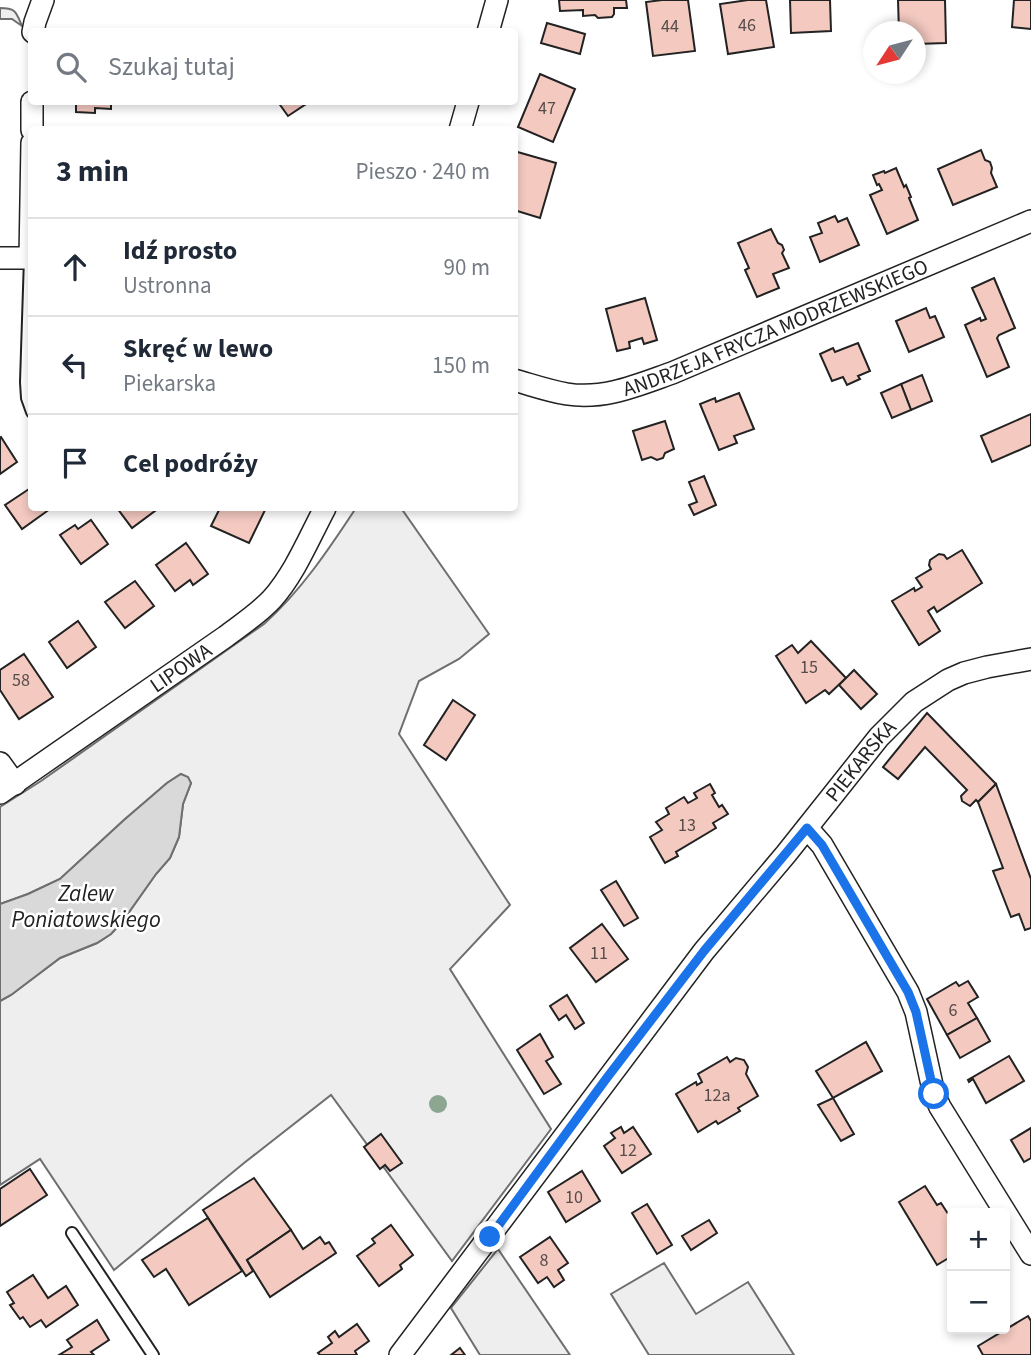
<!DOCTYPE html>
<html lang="pl">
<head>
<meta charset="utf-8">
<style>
  :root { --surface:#fff; --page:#f2f2f3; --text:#1f2937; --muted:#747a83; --line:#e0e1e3 }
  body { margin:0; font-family:"Source Sans 3",sans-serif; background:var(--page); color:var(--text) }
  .controls { position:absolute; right:21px; bottom:21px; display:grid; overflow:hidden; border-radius:7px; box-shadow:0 4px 10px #0003 }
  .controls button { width:63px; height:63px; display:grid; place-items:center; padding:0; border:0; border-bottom:2px solid var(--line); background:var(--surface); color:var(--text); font:35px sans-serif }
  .compass { position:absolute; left:863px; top:21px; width:63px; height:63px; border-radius:50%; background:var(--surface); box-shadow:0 4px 10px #0003; rotate:234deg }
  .stop { position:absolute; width:21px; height:21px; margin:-16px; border:5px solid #1a73e8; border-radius:50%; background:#fff }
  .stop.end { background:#1a73e8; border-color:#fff; box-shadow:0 2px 7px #0008 }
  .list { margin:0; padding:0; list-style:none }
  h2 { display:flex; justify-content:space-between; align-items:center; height:91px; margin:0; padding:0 28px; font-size:30px }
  h2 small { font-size:23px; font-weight:400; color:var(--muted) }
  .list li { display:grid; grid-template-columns:46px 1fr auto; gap:21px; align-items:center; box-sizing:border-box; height:98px; padding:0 28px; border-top:2px solid var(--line) }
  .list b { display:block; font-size:26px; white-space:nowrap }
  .list p { margin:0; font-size:23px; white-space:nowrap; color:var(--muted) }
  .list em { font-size:23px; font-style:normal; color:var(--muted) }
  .icon { flex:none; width:38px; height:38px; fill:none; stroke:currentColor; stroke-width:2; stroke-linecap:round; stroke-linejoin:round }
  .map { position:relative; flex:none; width:1031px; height:1355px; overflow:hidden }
  .search { position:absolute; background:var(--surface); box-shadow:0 4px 10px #0003; left:28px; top:28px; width:490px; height:77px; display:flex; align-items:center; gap:18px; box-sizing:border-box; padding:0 24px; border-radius:7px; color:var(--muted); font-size:26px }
  .panel { position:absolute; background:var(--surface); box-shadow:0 4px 10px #0003; left:28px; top:126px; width:490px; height:385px; border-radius:7px }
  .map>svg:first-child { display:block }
  .green { fill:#eee; stroke:#6f6f6f; stroke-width:2 }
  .water { fill:#d9d9d9; stroke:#6f6f6f; stroke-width:2 }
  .building { fill:#f3c9c0; stroke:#222; stroke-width:2 }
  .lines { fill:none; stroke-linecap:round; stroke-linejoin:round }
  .lane-casing { stroke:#222; stroke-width:14 }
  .street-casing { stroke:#222; stroke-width:24 }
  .lane { stroke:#fff; stroke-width:10 }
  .street { stroke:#fff; stroke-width:21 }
  .tree { fill:#8da692 }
  .route { stroke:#1a73e8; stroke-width:9 }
  .labels { text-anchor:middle; stroke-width:5; stroke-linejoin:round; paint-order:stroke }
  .number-label { font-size:18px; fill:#564c4a }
  .street-label { font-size:21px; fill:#222; stroke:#fff }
  .water-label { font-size:23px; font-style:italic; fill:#222; stroke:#fff }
</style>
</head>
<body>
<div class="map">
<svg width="1031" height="1355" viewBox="0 0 1031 1355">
  <rect width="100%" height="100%" fill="#fff"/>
  <g class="green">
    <path d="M0 8C16 8 16 12 22 26L12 19H0Z"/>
    <path d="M356 508H401L489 634 459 659 419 681 399 734 510 905 450 969 551 1129 452 1261 331 1095 244 1163 114 1270 40 1159 0 1185V1001L11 995 60 958 97 943 111 934 122 922 156 874 170 858 179 837 183 804 191 783 181 774 167 783 124 820 60 879 28 894 0 904V807L41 781 264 624C301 591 329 549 356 508Z"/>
    <path d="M498 1249 570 1355H480L451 1308Z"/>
    <path d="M664 1263 696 1314 748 1282 794 1355H649L611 1294Z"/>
  </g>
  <path class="water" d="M181 774 188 777 191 783 183 804 179 837 170 858 156 874 122 922 111 934 97 943 60 958 11 995 0 1001V904L28 894 60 879 124 820 167 783Z"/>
  <g class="building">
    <path d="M559 0H626L627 8H614V14L612 17 598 18 595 15 583 16V10L560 11Z"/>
    <path d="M662 0H688L695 51 653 56 646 2Z"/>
    <path d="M748 0H766L774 47 728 54 720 4Z"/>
    <path d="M790 0H830L831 31 791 33Z"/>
    <path d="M898 0H945L946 43 916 44V32H899Z"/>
    <path d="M1014 0H1031V29L1012 27Z"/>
    <path d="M547 23 585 34 580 54 541 43Z"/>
    <path d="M540 74 575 89 553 142 518 127Z"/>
    <path d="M76 102H111V109L95 108V113L76 112Z"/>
    <path d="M278 102H304L306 104 288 116Z"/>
    <path d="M981 150 985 160 990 162 992 168 991 173 997 187 953 205 938 169Z"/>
    <path d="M514 151 556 163 540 218 514 210Z"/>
    <path d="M896 168 904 187 906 185 911 197 909 198 918 220 887 234 870 195 882 190 879 184 877 185 873 175 884 171 885 173Z"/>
    <path d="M835 216 838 222 847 218 859 245 820 262 810 237 822 233 818 223Z"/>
    <path d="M771 229 778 243 782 245 784 250 782 253 789 268 773 274 779 288 757 297 745 270 749 268 738 243Z"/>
    <path d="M994 278 1015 328 999 335 997 338 1009 367 987 377 965 325 980 318 981 321 986 319 972 288Z"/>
    <path d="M645 298 657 340 644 344 642 338 629 342 630 348 617 351 606 309Z"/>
    <path d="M926 308 930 318 935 316 944 337 909 352 896 321Z"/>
    <path d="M858 343 870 371 858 376 860 379 847 385 843 377 832 381 820 354 833 348 835 352Z"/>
    <path d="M922 375 932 401 911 410 901 384Z"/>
    <path d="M901 384 911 410 892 418 881 393Z"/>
    <path d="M739 393 754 429 734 436 737 443 719 450 700 404 715 398 716 402Z"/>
    <path d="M1031 414V445L992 462 981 436Z"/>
    <path d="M665 421 674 449 665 453 663 458 657 460 651 457 642 460 633 431Z"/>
    <path d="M1 437 17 462 0 474V438Z"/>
    <path d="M704 476 716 505 694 515 689 505 697 502 689 482Z"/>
    <path d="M32 487V508H48L50 509 22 529 5 505Z"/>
    <path d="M117 508H159L132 528Z"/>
    <path d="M220 508H266L249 543 211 526Z"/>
    <path d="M91 520 108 544 81 564 60 535 75 525 78 529Z"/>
    <path d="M186 543 208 574 193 585 190 580 175 591 156 565Z"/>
    <path d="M962 550 982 583 937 612 934 607 928 611 940 631 919 645 892 601 914 588 915 591 922 587 916 578 931 569 929 565 930 560 939 554 944 555 947 559Z"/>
    <path d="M135 581 154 606 125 628 105 602Z"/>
    <path d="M78 621 96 647 67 668 49 642Z"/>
    <path d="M811 641 846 678 829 694 825 690 806 703 776 656 792 645 798 653Z"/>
    <path d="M24 654 53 697 19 719 0 690V670Z"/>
    <path d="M854 670 877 694 861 709 839 685Z"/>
    <path d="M453 700 475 715 446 760 424 745Z"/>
    <path d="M927 713 996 784 978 802 976 800 970 806 962 801 961 796 967 790 925 747 898 779 883 767Z"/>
    <path d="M710 784 715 793 712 795 719 807 722 805 728 814 713 823 716 828 676 852 678 856 665 863 650 837 662 830 656 822 669 814 666 808 684 797 688 803 697 798 694 793Z"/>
    <path d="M996 784 1031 879V928L1025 930 1019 914 1011 917 993 871 1003 868 978 802Z"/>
    <path d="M616 881 638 918 624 926 601 890Z"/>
    <path d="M602 924 628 959 596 982 570 948Z"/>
    <path d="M968 981 978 997 968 1003 977 1018 947 1035 927 999 956 982 959 986Z"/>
    <path d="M567 995 584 1023 575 1029 566 1015 559 1020 550 1006Z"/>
    <path d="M977 1018 990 1041 960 1058 947 1035Z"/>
    <path d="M540 1034 553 1057 546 1061 561 1084 544 1094 517 1050Z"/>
    <path d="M866 1042 882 1071 833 1098 816 1071Z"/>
    <path d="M1009 1056 1024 1081 986 1103 973 1079 969 1082 968 1080Z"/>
    <path d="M727 1057 730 1062 736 1058 744 1060 748 1067 746 1074 758 1096 738 1108 740 1111 718 1124 716 1121 698 1132 676 1094 696 1082 697 1085 702 1082 698 1074Z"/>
    <path d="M833 1098 854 1134 841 1141 818 1105Z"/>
    <path d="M621 1127 624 1133 633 1127 651 1154 622 1173 604 1146 615 1138 611 1133Z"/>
    <path d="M1031 1128V1158L1024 1162 1011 1140Z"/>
    <path d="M381 1134 402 1163 390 1171 385 1165 380 1169 364 1147Z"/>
    <path d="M30 1169 47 1195 0 1226V1189Z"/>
    <path d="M582 1171 600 1201 566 1222 548 1192Z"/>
    <path d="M254 1178 291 1230 247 1260 253 1271 246 1276 203 1210Z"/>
    <path d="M925 1186 937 1205 941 1203 952 1220V1256L937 1265 899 1202Z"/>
    <path d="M647 1204 672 1245 657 1254 632 1213Z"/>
    <path d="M208 1218 242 1271 189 1305 166 1269 154 1277 142 1260Z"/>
    <path d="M709 1220 717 1233 691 1250 682 1236Z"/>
    <path d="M391 1225 413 1255 400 1265 402 1269 379 1286 357 1256 375 1243 372 1239Z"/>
    <path d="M291 1230 303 1249 320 1237 325 1244 329 1242 336 1253 270 1297 247 1260Z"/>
    <path d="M550 1237 568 1263 558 1270 564 1280 554 1287 547 1277 538 1283 520 1257Z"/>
    <path d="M33 1275 48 1298 66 1286 78 1305 46 1327 41 1320 30 1327 23 1317 20 1319 10 1305 14 1303 7 1292Z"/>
    <path d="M1028 1316 1031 1321V1355H983L978 1346Z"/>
    <path d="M97 1320 109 1340 91 1352 94 1355H59L72 1347 67 1340Z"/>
    <path d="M357 1324 369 1341 355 1351 357 1355H320L318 1353 332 1343 328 1337 335 1331 339 1337Z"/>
    <path d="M460 1348 465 1355H451Z"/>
  </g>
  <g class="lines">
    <g class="lane-casing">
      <g id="lane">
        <path d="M30 258 26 382 27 398 32 412"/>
        <path d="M72 1233 153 1355"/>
      </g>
    </g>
    <g class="street-casing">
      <g id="street">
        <path d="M33 32 35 22 43 0"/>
        <path d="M488 32 497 0"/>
        <path d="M32 130V102"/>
        <path d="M460 130 468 102"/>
        <path d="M0 258H32"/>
        <path d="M30 258 32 143"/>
        <path id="s1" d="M514 380C532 385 549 391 567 394 604 400 638 385 672 373L1031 221"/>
        <path d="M0 763 15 784"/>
        <path id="s2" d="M0 793 225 637C241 625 258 614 272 599 295 573 309 538 325 508"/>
        <path d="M807 828 822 845 908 992 916 1012 934 1094 940 1107 1031 1254"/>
        <path id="s3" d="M400 1355 704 951 786 854 879 737 914 702 948 680 964 673 987 667 1031 659"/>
      </g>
    </g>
    <use href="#lane" class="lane"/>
    <use href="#street" class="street"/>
  </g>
  <circle class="tree" cx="438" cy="1104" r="9"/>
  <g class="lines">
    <path class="route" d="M490 1237 606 1079 704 951 807 828 822 845 908 992 916 1012 934 1094"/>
  </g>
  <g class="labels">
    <g class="number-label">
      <text x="747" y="31">46</text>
      <text x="670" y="32">44</text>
      <text x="547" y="114">47</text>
      <text x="809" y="673">15</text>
      <text x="21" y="686">58</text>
      <text x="687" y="831">13</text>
      <text x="599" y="959">11</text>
      <text x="953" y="1016">6</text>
      <text x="717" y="1101">12a</text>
      <text x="628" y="1156">12</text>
      <text x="574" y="1203">10</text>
      <text x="544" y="1266">8</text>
    </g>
    <g class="street-label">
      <text dy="7" stroke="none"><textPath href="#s1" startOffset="276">ANDRZEJA FRYCZA MODRZEWSKIEGO</textPath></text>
      <text dy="7" stroke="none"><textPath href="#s2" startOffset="220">LIPOWA</textPath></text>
      <text dy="7" stroke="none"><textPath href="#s3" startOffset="752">PIEKARSKA</textPath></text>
    </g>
    <g class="water-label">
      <text x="86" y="901">Zalew<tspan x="86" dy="26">Poniatowskiego</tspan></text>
    </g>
  </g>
</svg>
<div class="controls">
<button>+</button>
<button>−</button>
</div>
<svg class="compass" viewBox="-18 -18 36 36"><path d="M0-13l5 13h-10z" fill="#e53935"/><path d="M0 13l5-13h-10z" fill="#747a83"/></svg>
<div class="stop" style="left:934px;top:1094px"></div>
<div class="stop end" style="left:490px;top:1237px"></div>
<div class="search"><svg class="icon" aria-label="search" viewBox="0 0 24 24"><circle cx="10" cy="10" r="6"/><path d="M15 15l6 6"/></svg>Szukaj tutaj</div>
<section class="panel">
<h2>3 min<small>Pieszo · 240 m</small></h2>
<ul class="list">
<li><svg class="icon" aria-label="ahead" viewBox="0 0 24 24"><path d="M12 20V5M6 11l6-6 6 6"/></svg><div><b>Idź prosto</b><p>Ustronna</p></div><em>90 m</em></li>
<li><svg class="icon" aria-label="left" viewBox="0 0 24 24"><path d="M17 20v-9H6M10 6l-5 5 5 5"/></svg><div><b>Skręć w lewo</b><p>Piekarska</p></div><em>150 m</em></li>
<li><svg class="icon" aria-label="arrive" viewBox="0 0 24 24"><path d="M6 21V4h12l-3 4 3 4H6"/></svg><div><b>Cel podróży</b></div></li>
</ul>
</section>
</div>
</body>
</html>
